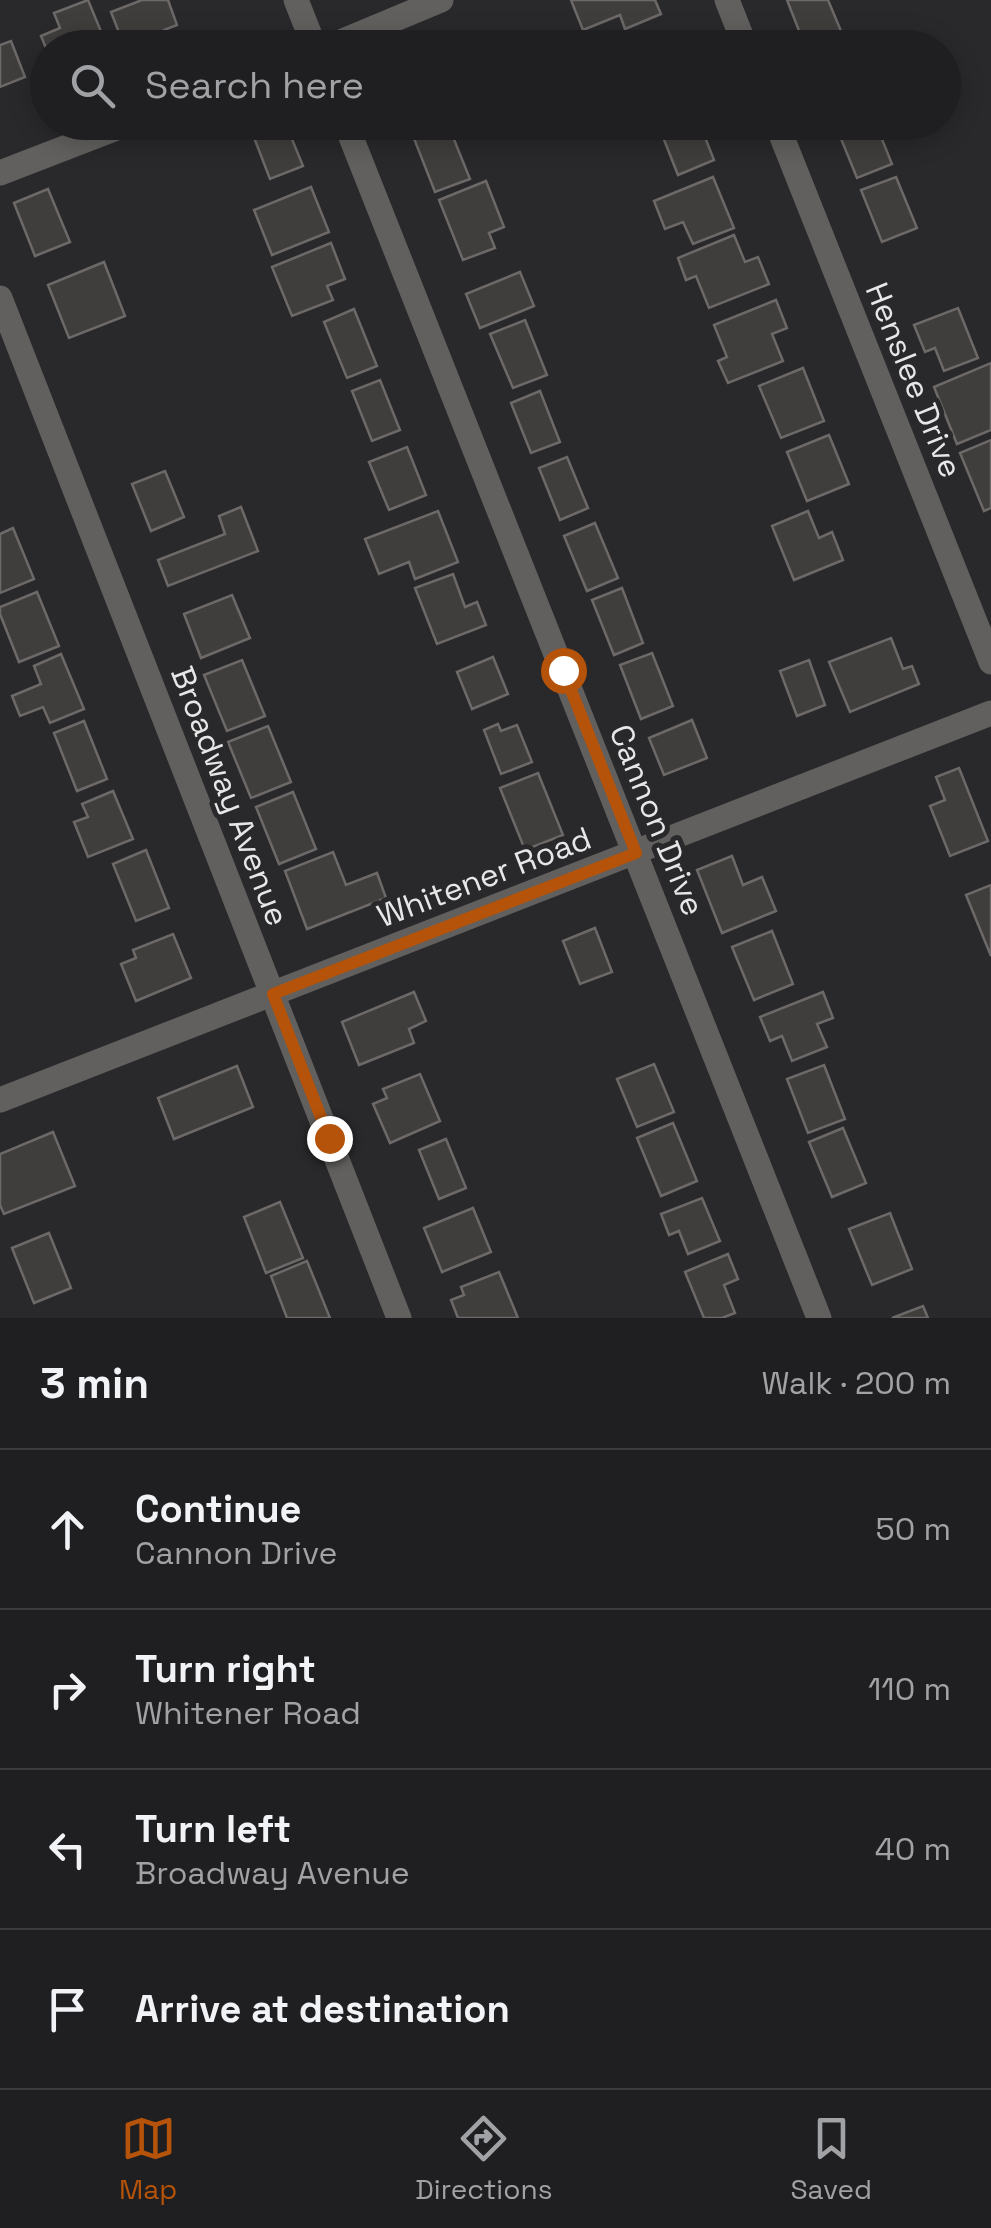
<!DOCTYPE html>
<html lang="en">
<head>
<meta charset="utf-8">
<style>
  :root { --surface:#1f1e20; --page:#2c2b2d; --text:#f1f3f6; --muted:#a1a2a5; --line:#3c3c3e; --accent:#b45309 }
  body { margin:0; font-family:"Space Grotesk",sans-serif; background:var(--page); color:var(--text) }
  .stop { position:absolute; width:30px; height:30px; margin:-22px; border:8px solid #b45309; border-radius:50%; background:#fff }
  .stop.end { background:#b45309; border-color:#fff; box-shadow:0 2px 10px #0008 }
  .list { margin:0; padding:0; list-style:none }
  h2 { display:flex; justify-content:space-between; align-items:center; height:130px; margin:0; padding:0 40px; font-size:42px }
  h2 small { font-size:32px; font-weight:400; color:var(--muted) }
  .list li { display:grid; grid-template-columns:65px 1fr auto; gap:30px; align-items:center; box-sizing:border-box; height:160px; padding:0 40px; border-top:2px solid var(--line) }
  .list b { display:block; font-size:38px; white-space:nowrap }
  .list p { margin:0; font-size:32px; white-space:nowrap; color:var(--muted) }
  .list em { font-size:32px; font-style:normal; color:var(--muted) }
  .icon { flex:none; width:55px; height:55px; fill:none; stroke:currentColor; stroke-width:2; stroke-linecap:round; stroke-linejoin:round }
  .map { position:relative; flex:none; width:991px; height:1318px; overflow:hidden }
  .search { position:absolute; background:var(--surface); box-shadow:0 5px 25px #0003; left:30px; right:30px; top:30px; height:110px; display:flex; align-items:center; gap:25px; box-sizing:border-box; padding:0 35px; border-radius:55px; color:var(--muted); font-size:38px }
  .sheet { height:770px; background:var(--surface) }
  nav { display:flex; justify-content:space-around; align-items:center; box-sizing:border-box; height:140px; border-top:2px solid var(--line); background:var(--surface); font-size:28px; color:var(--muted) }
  nav a { display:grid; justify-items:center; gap:5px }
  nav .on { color:var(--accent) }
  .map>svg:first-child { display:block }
  .building { fill:#403d3d; stroke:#6d6969; stroke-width:2.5 }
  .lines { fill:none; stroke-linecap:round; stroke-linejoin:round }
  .minor { stroke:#61605f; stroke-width:25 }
  .route { stroke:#b45309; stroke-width:12 }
  .labels { text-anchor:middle; stroke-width:10; stroke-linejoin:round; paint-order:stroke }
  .street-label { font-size:32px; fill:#e8e7e8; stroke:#29282a }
</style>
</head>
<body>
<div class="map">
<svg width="991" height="1318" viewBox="0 0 991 1318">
  <rect width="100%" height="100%" fill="#29282a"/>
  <g class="building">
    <path d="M88 0 107 46 48 48V53L41 36 60 28 54 13Z"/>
    <path d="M142 0H168L177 25 164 30 171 48H125L111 12Z"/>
    <path d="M571 0H655L661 14 625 29 620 15 583 30Z"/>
    <path d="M787 0H828L841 31 805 46Z"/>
    <path d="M666 32 672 48H630L629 47Z"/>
    <path d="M11 41 25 77 0 87V45Z"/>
    <path d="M248 122H285L303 166 270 179Z"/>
    <path d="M447 122 470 179 435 192 413 136Z"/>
    <path d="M657 122H699L714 160 678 175Z"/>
    <path d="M838 122H875L892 164 857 178 835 124Z"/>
    <path d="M713 177 734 228 693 244 683 222 665 229 654 201Z"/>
    <path d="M896 177 917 228 882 242 861 190Z"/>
    <path d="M486 181 504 227 489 233 495 248 463 260 439 200Z"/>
    <path d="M311 187 329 232 272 255 254 210Z"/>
    <path d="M48 189 70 242 35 256 14 203Z"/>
    <path d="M734 235 745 262 758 257 769 284 709 308 696 276 686 280 678 258Z"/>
    <path d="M331 243 345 279 327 286 333 300 292 316 272 267Z"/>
    <path d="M104 262 125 316 69 338 48 285Z"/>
    <path d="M520 272 534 306 480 328 466 294Z"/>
    <path d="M776 300 787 328 772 334 783 361 728 383 718 361 727 357 714 325Z"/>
    <path d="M958 308 978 358 944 371 935 348 925 352 914 325Z"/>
    <path d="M354 309 377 366 347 378 324 322Z"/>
    <path d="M525 320 547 375 513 388 490 334Z"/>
    <path d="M991 363V430L957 444 934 387Z"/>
    <path d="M803 368 824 421 781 438 759 386Z"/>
    <path d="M380 380 400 430 372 441 352 391Z"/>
    <path d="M540 391 560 442 531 453 511 403Z"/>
    <path d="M829 435 849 484 807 501 787 452Z"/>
    <path d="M991 440V508L984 511 960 453Z"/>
    <path d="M407 447 426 495 389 510 369 462Z"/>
    <path d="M567 457 588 508 560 520 539 468Z"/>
    <path d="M165 471 184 517 151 531 132 484Z"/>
    <path d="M241 507 258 551 168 586 158 560 225 534 219 516Z"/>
    <path d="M438 511 458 562 415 579 409 562 379 574 365 539Z"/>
    <path d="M808 511 819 538 832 532 843 560 794 580 772 526Z"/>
    <path d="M595 523 618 578 587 591 564 536Z"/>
    <path d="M13 528 34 579 0 593V534Z"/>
    <path d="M453 574 465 607 477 602 486 625 437 644 415 588Z"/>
    <path d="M622 588 643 643 614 655 592 600Z"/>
    <path d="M37 592 59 646 19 662 0 614V607Z"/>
    <path d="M232 595 250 638 201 658 184 614Z"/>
    <path d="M891 638 903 669 912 666 919 684 850 712 829 662Z"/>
    <path d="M652 653 673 706 641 719 620 665Z"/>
    <path d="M61 654 84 709 50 723 43 707 20 716 12 696 41 684 34 666Z"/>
    <path d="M493 657 508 694 472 709 457 672Z"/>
    <path d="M242 660 265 716 227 731 204 675Z"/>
    <path d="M809 660 825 705 797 716 780 671Z"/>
    <path d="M692 720 707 758 664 775 649 738Z"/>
    <path d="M84 721 107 779 77 791 54 733Z"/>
    <path d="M498 724 501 731 517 725 532 762 501 774 484 730Z"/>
    <path d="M268 726 291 782 251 798 228 742Z"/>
    <path d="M959 768 988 841 950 856 930 806 945 800 936 777Z"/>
    <path d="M538 773 563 835 525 850 500 788Z"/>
    <path d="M113 791 133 839 88 857 74 822 88 817 82 804Z"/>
    <path d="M293 792 316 849 279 864 256 807Z"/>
    <path d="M146 850 169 908 136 921 113 864Z"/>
    <path d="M333 852 346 885 377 873 386 898 307 929 285 871Z"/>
    <path d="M732 856 743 885 762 877 776 911 722 933 697 870Z"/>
    <path d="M991 885V956L966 895Z"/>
    <path d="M595 928 612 972 580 984 563 941Z"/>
    <path d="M772 931 793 984 754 1000 732 947Z"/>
    <path d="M173 934 191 978 136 1001 121 964 136 958 133 950Z"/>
    <path d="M414 992 426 1021 409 1029 414 1043 359 1065 342 1022Z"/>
    <path d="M823 992 833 1018 817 1024 827 1047 792 1061 782 1036 770 1041 760 1017Z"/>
    <path d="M654 1064 674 1112 637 1127 617 1079Z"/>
    <path d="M824 1065 845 1119 808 1133 787 1079Z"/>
    <path d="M237 1066 253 1107 174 1139 158 1098Z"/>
    <path d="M420 1074 440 1121 390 1143 373 1104 387 1098 383 1089Z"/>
    <path d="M673 1123 697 1181 661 1196 637 1138Z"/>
    <path d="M843 1128 866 1183 832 1197 809 1142Z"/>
    <path d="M53 1132 75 1186 4 1214 0 1205V1154Z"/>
    <path d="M446 1139 466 1188 439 1199 419 1150Z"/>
    <path d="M702 1198 720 1241 688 1254 679 1231 669 1235 661 1214Z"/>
    <path d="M280 1202 303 1258 266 1273 244 1217Z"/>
    <path d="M473 1208 491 1252 442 1272 424 1228Z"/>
    <path d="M890 1213 912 1269 872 1285 849 1229Z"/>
    <path d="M49 1233 71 1288 34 1303 12 1248Z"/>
    <path d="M728 1254 738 1279 724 1285 735 1313 722 1318H704L685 1272Z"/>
    <path d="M307 1261 330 1318H287L271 1276Z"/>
    <path d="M499 1272 518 1318H458L451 1300 464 1295 461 1287Z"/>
    <path d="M923 1306 928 1318H892Z"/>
  </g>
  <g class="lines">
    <g class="minor">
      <path d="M296 0 315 48"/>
      <path d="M727 0 746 48"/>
      <path d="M326 48 441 0"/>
      <path d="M345 122 819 1318"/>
      <path d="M776 122 991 662"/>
      <path d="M0 173 132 122"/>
      <path d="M0 298 399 1318"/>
      <path d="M0 1100 991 713"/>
    </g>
  </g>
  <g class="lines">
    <path class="route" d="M329 1138 273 994 636 853 563 670"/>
  </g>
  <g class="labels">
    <g class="street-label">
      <text transform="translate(914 380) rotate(68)" y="11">Henslee Drive</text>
      <text transform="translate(230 796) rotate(69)" y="11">Broadway Avenue</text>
      <text transform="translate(657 820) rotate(68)" y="11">Cannon Drive</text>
      <text transform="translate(484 877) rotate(-21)" y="11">Whitener Road</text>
    </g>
  </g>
</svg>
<div class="stop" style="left:563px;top:670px"></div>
<div class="stop end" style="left:329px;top:1138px"></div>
<div class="search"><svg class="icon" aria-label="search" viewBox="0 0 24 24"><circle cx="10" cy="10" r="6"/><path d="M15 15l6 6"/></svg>Search here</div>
</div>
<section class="sheet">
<h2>3 min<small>Walk · 200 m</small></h2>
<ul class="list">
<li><svg class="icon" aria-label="ahead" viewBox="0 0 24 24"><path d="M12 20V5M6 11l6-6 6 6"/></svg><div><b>Continue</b><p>Cannon Drive</p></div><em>50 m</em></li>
<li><svg class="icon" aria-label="right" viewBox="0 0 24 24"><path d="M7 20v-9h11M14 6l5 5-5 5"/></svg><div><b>Turn right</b><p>Whitener Road</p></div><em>110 m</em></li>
<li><svg class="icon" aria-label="left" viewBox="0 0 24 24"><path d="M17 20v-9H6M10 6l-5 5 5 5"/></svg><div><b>Turn left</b><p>Broadway Avenue</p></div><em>40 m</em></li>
<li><svg class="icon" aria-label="arrive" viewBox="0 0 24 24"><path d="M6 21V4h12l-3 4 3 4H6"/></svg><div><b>Arrive at destination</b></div></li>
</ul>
</section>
<nav>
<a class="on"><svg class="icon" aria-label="map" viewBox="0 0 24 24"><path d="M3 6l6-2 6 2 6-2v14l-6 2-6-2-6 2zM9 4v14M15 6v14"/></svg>Map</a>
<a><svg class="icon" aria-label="directions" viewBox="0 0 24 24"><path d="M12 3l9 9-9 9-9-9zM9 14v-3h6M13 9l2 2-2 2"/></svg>Directions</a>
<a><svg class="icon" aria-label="saved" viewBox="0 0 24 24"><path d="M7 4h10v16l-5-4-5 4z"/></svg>Saved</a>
</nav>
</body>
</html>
